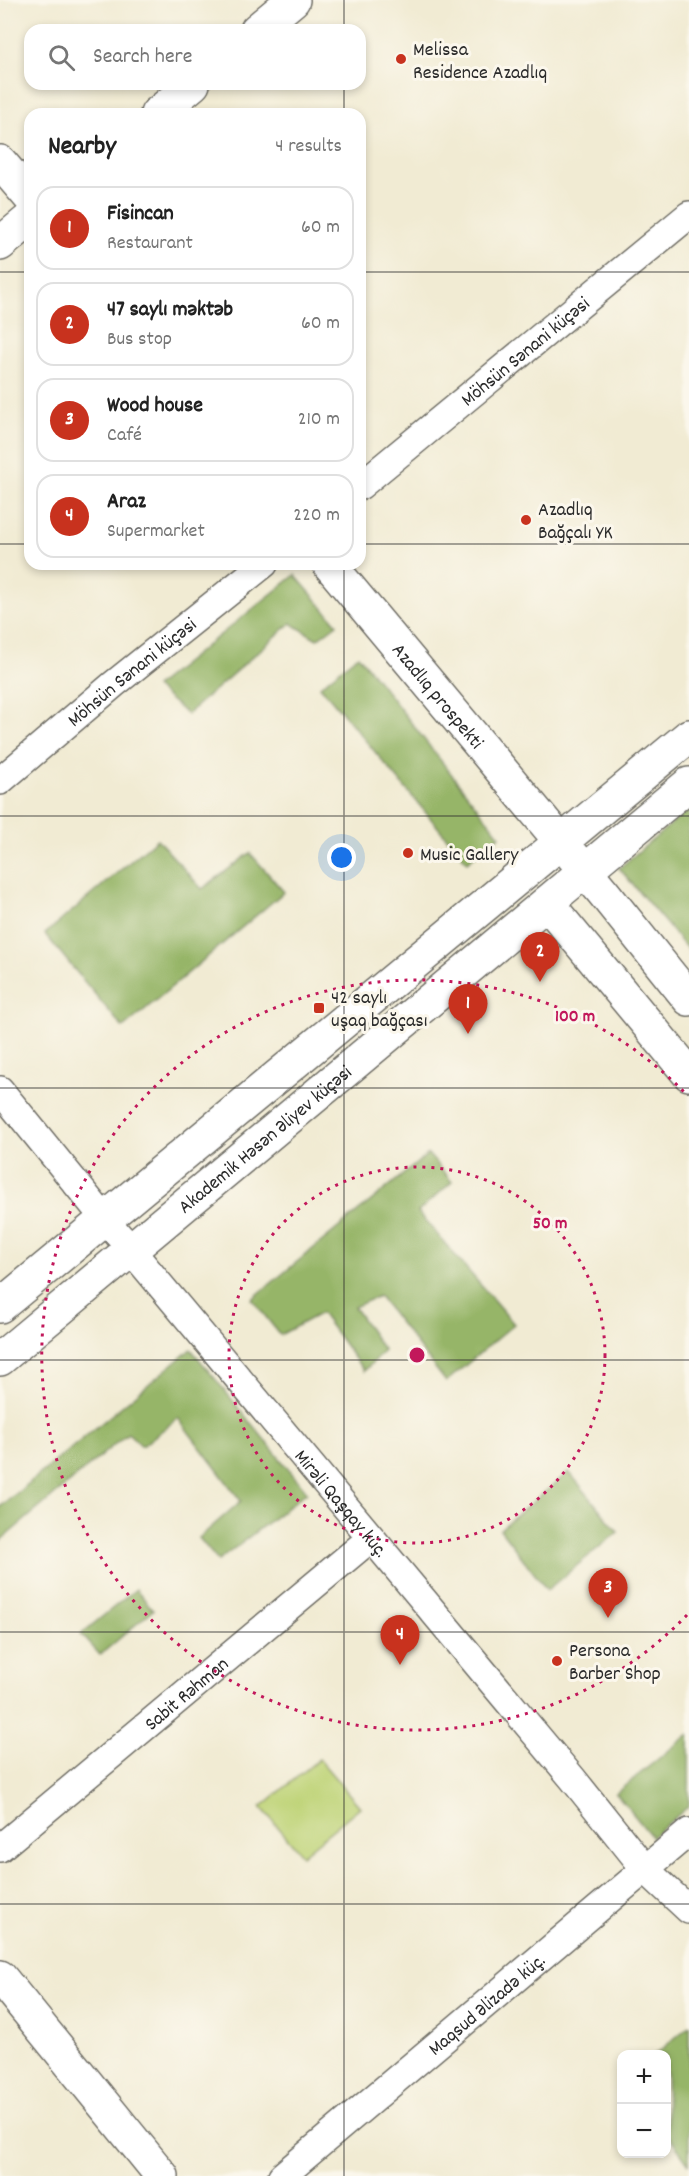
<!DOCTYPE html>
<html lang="en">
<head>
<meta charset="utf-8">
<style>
  :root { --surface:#fff; --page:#f6f6f6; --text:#222; --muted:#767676; --line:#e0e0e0; --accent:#c8321e }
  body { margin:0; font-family:Dekko,sans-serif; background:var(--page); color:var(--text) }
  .controls { position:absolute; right:18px; bottom:18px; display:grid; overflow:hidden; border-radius:12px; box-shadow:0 3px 9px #0003 }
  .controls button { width:54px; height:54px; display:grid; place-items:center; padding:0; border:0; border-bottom:2px solid var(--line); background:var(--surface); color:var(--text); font:30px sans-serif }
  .you { position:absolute; left:342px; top:858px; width:21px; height:21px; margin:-15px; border:4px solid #fff; border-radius:50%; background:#1a73e8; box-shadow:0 0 0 9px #1a73e833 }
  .badge { display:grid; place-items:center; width:39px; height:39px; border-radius:50%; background:var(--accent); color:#fff; font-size:20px; font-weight:700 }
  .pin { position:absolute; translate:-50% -50px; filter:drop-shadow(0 2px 3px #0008) }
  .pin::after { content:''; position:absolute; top:32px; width:21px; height:18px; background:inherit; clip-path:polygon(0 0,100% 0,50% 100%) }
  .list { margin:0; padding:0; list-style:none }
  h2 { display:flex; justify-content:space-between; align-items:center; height:78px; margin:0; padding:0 24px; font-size:26px }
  h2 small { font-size:20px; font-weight:400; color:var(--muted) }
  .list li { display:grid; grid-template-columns:39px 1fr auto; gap:18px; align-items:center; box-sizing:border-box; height:84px; margin:0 12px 12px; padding:0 12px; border:2px solid var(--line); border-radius:18px }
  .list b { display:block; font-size:22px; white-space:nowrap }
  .list p { margin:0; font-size:20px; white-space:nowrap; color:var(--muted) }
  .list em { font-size:20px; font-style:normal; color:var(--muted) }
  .icon { flex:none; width:33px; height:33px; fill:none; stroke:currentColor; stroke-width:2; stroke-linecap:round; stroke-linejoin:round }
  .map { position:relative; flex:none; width:689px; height:2176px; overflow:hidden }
  .search { position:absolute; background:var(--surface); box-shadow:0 3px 9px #0003; left:24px; top:24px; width:342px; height:66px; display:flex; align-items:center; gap:15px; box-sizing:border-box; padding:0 21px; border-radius:18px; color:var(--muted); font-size:22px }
  .panel { position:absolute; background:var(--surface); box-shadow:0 3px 9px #0003; left:24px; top:108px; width:342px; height:462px; border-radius:18px }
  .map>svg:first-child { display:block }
  .green { fill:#bed376; stroke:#747f50; stroke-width:1.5 }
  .forest { fill:#96b567; stroke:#607049; stroke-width:1.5 }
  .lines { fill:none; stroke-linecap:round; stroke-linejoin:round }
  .minor-casing { stroke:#706e66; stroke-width:30 }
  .tertiary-casing { stroke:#706e66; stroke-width:36 }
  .secondary-casing { stroke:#706e66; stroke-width:36 }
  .primary-casing { stroke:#706e66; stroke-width:36 }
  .minor { stroke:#fff; stroke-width:27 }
  .tertiary { stroke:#fff; stroke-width:33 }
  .secondary { stroke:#fff; stroke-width:33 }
  .primary { stroke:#fff; stroke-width:33 }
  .grid { fill:none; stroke:#2b2b2b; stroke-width:1.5; stroke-opacity:0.55 }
  .ring { fill:none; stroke:#c2185b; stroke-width:3; stroke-dasharray:3 6 }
  .poi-dot { fill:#c8321e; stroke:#fbf7ec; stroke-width:2 }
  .labels { text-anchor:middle; stroke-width:6; stroke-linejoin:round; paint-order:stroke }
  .poi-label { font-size:20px; fill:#2b2b2b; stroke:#fbf7ec; text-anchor:start }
  .street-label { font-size:20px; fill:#2b2b2b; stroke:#fbf7ec }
  .centre { fill:#c2185b; stroke:#fbf7ec; stroke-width:3 }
  .ring-label { font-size:18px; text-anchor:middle; font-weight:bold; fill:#c2185b; stroke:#fbf7ec; stroke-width:6; stroke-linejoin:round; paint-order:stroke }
</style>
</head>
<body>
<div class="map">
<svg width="689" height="2176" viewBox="0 0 689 2176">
  <rect width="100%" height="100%" fill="#fbf7ec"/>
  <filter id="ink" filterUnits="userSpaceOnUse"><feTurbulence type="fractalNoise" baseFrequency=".0167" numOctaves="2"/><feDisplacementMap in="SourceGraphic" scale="12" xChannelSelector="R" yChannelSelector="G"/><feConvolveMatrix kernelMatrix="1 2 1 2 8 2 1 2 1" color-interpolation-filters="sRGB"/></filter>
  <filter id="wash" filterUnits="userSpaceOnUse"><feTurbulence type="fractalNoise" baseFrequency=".008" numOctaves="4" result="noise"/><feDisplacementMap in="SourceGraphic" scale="24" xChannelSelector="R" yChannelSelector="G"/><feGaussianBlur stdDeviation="1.35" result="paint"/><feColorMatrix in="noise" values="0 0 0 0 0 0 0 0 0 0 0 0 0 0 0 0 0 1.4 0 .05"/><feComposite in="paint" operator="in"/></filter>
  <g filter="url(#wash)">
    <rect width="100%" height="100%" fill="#f1ebd3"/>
    <path class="green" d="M319 1759 360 1807 302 1855 261 1807Z"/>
    <g class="forest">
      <path d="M295 575 337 624 317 639 291 623 187 714 155 687Z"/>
      <path d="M358 655 500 836 467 862 320 686Z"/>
      <path d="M689 809V951L619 868Z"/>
      <path d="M157 839 202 889 250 853 284 892 123 1028 45 934Z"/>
      <path d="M428 1154 452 1182 418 1212 514 1324 446 1382 379 1296 354 1307 384 1351 364 1371 321 1313 280 1335 252 1299Z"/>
      <path d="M191 1349 307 1492 218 1561 199 1538 241 1501 178 1418 142 1446 128 1433 0 1541V1507Z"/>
      <path d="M569 1472 618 1532 547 1590 500 1529Z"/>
      <path d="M136 1589 153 1610 100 1655 81 1634Z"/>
      <path d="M689 1734V1806L652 1837 616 1793Z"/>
      <path d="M689 2026V2164L667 2134 666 2054H656Z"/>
    </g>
  </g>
  <g filter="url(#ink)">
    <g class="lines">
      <g class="minor-casing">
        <g id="minor">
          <path id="s1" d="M360 486 689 215"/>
          <path id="s2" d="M0 781 114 684 264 564"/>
          <path id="s3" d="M0 1090 105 1219 573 1779 645 1869 689 1910"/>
          <path id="s4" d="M0 1848 371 1538"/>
          <path id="s5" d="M282 2176 689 1832"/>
        </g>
      </g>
      <g class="tertiary-casing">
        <path id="tertiary" d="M0 1977 162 2176"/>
      </g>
      <g class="secondary-casing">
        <g id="secondary">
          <path d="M257 30 293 0"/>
          <path d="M157 114 193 84"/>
          <path d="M0 244 30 219"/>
        </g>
      </g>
      <g class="primary-casing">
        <g id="primary">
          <path d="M0 162 30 197"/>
          <path id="s6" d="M329 564 603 892 689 999"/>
          <path d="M547 903 689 1074"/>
          <path d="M0 1306 689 736"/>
          <path id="s7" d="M0 1359 689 784"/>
        </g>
      </g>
      <use href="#minor" class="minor"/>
      <use href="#tertiary" class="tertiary"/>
      <use href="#secondary" class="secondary"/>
      <use href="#primary" class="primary"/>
    </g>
  </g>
  <path class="grid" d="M344 0V30M344 84V114M0 272H30M360 272H689M0 544H30M360 544H689M344 564V2176M0 816H689M0 1088H689M0 1360H689M0 1632H689M0 1904H689"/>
  <g class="ring">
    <circle cx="417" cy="1355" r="188"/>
    <path d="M687 1615A375 375 0 1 1 687 1095"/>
  </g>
  <g class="poi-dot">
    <circle cx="401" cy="59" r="6"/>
    <circle cx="526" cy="520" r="6"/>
    <circle cx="408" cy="853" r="6"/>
    <rect x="313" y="1002" width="12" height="12" rx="3"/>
    <circle cx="557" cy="1661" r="6"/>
  </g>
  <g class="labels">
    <g class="poi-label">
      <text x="413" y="55">Melissa<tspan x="413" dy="23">Residence Azadlıq</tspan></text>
      <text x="538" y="515">Azadlıq<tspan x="538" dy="23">Bağçalı YK</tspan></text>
      <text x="420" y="860">Music Gallery</text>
      <text x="331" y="1003">42 saylı<tspan x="331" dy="23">uşaq bağçası</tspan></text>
      <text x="569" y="1656">Persona<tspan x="569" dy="23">Barber Shop</tspan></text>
    </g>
    <g class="street-label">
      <text dy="7" stroke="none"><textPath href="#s1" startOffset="213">Möhsün Sənani küçəsi</textPath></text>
      <text dy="7" stroke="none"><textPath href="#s2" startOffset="171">Möhsün Sənani küçəsi</textPath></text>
      <text dy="7" stroke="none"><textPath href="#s6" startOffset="171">Azadlıq prospekti</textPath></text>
      <text dy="7" stroke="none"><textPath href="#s7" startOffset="344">Akademik Həsən Əliyev küçəsi</textPath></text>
      <text dy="7" stroke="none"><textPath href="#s3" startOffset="536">Mirəli Qaşqay küç.</textPath></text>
      <text dy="7" stroke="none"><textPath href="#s4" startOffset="242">Sabit Rəhman</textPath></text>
      <text dy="7" stroke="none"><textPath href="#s5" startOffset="267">Maqsud Əlizadə küç.</textPath></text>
    </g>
  </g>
  <circle cx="417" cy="1355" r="9" class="centre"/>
  <g class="ring-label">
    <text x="575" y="1021">100 m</text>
    <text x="550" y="1228">50 m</text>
  </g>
</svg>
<div class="controls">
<button>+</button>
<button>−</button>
</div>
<div class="you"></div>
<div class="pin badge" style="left:468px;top:1034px">1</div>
<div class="pin badge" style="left:540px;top:982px">2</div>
<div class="pin badge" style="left:608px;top:1618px">3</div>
<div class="pin badge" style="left:400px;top:1665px">4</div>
<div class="search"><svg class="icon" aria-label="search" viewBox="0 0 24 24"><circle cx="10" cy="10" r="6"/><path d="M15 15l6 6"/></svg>Search here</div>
<section class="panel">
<h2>Nearby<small>4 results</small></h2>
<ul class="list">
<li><span class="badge">1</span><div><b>Fisincan</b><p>Restaurant</p></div><em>60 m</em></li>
<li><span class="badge">2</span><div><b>47 saylı məktəb</b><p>Bus stop</p></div><em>60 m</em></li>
<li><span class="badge">3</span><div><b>Wood house</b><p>Café</p></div><em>210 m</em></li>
<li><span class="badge">4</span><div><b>Araz</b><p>Supermarket</p></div><em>220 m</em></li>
</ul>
</section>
</div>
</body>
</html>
